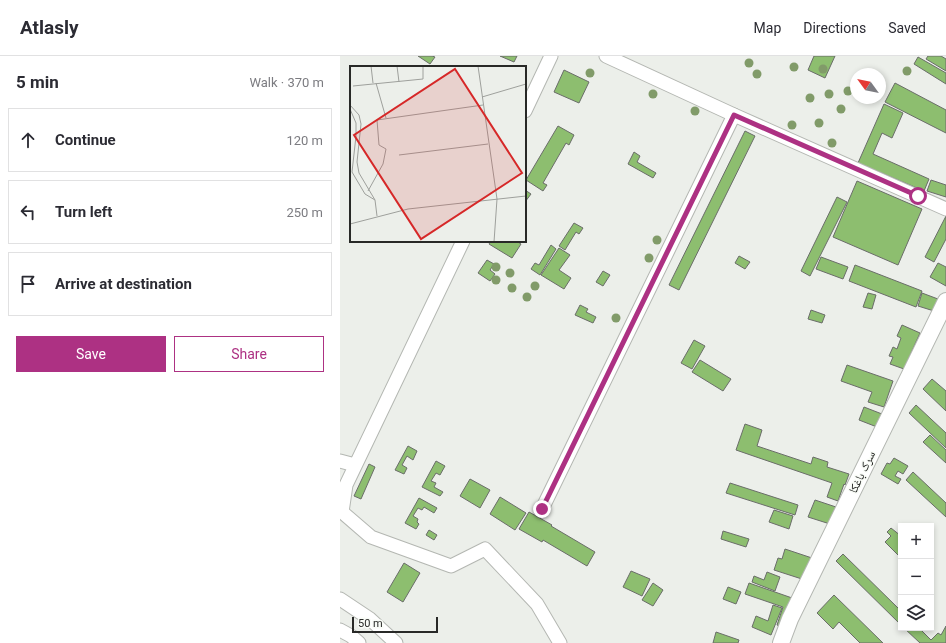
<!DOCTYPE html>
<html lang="en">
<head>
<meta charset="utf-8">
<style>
  :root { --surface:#fff; --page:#f7f7f7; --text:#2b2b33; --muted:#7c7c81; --line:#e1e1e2; --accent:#ad3183 }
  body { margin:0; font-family:Roboto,"Noto Naskh Arabic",sans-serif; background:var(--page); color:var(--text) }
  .controls { position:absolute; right:12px; bottom:12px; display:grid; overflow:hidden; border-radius:0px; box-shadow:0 2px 6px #0003 }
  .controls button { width:36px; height:36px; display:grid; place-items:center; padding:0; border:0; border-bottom:1px solid var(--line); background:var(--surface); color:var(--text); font:20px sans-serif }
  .compass { position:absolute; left:510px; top:12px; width:36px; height:36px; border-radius:50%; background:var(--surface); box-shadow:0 2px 6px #0003; rotate:303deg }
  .scale { position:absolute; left:12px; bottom:10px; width:86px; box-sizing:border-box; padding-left:4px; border:2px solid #282927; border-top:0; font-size:11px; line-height:14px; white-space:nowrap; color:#282927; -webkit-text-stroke:3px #f9fcf7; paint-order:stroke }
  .stop { position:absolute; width:12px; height:12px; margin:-9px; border:3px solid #ad3183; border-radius:50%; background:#fff }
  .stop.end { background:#ad3183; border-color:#fff; box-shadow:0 1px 4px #0008 }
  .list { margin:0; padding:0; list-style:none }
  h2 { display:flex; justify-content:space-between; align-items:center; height:52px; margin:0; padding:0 16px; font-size:17px }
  h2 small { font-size:13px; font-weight:400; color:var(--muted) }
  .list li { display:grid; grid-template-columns:26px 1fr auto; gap:12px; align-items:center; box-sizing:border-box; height:64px; margin:0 8px 8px; padding:0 8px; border:1px solid var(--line); border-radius:0px }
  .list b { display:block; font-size:15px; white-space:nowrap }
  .list em { font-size:13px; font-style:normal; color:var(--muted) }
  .actions { display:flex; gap:8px; padding:12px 16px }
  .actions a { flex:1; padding:9px 0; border:1px solid var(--accent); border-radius:0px; text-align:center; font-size:14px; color:var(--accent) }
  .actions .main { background:var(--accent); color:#fff }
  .icon { flex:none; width:22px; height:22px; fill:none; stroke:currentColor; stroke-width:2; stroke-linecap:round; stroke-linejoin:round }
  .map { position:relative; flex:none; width:606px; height:587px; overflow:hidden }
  header { display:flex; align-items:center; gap:24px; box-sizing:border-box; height:56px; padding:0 20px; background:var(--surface); border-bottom:1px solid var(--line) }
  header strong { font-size:19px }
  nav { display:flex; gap:22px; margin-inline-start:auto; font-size:14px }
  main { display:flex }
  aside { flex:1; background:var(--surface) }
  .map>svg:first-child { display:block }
  .building { fill:#8dbe6f; stroke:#6a6d69 }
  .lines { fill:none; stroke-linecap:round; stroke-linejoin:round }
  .minor-casing { stroke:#b4b7b2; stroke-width:15 }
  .tertiary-casing { stroke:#b4b7b2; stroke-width:18 }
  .minor { stroke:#fff; stroke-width:13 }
  .tertiary { stroke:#fff; stroke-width:16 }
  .tree { fill:#819b69 }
  .route { stroke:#ad3183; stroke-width:5 }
  .labels { text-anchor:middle; stroke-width:3; stroke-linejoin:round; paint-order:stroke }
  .street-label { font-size:12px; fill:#282927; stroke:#f9fcf7 }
  .inset-road { fill:none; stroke:#9ea09c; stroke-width:1 }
  .view { fill:#d62828; fill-opacity:0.15; stroke:#d62828; stroke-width:2 }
  .inset-edge { fill:none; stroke:#282927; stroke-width:2 }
</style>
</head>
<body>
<header>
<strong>Atlasly</strong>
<nav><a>Map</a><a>Directions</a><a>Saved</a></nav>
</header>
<main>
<aside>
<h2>5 min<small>Walk · 370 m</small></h2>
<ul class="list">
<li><svg class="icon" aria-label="ahead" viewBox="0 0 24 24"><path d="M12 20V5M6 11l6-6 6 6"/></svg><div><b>Continue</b></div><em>120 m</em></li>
<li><svg class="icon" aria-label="left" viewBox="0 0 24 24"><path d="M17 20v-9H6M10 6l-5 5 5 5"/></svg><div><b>Turn left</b></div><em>250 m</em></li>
<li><svg class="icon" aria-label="arrive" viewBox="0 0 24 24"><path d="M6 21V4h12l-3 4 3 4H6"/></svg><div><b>Arrive at destination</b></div></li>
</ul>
<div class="actions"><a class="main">Save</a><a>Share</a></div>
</aside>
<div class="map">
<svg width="606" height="587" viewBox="0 0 606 587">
  <rect width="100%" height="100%" fill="#ecefea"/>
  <g class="building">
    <path d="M78 0H92L95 1 90 8Z"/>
    <path d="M160 0H177L174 6Z"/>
    <path d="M474 0H495L485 22 468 14Z"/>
    <path d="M588 0H601L606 3V15L586 3Z"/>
    <path d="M578 1 606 17V28L574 8Z"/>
    <path d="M224 14 249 26 239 47 214 36Z"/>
    <path d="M555 27 606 54V77L545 46Z"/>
    <path d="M544 48 563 57 552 82 542 77 533 98 589 123 584 135 518 107Z"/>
    <path d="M218 70 234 79 229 89 226 87 203 127 207 129 203 135 186 124Z"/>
    <path d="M405 75 415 80 339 234 329 229Z"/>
    <path d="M294 96 300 100 297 106 316 117 313 122 288 108Z"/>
    <path d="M591 124 606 129V141L587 135Z"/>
    <path d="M517 125 582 153 558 209 493 181Z"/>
    <path d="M185 134 191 138 185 146Z"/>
    <path d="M497 141 507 146 470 220 461 215Z"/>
    <path d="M606 160V183L594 206 585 201Z"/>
    <path d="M234 167 243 172 239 178 236 176 225 194 219 190Z"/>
    <path d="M151 185H176L181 188 172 202 149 188Z"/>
    <path d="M211 189 216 193 200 219 191 213 195 207 199 209Z"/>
    <path d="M219 192 230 199 219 214 231 222 224 233 201 219Z"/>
    <path d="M399 200 410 206 405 213 395 207Z"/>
    <path d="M481 201 508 211 503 223 476 213Z"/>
    <path d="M147 204 154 208 150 214 155 218 150 225 138 217Z"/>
    <path d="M598 207 606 211V230L590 221Z"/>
    <path d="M515 209 582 235 576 251 509 225Z"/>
    <path d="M263 215 270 219 263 230 256 226Z"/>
    <path d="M528 237 536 239 532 253 523 251Z"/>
    <path d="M582 237 598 243 594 255 578 250Z"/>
    <path d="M240 249 248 253 246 256 256 261 253 267 235 259Z"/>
    <path d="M471 254 485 259 482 267 468 263Z"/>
    <path d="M562 269 580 277 564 313 550 308 553 301 549 300 553 291 557 293 561 282 557 280Z"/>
    <path d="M354 284 365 290 352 313 341 307Z"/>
    <path d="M360 304 391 323 383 335 352 316Z"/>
    <path d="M507 309 553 325 544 351 528 346 532 336 501 325Z"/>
    <path d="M592 323 606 335V355L583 333Z"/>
    <path d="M576 349 606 377V392L569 357Z"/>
    <path d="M524 351 542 358 537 371 519 364Z"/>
    <path d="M405 368 422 374 417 390 471 408 473 401 488 406 487 411 509 418 505 429 504 428 498 445 487 441 492 427 396 394Z"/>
    <path d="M590 379 606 394V407L583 386Z"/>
    <path d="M68 390 77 395 73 404 67 400 62 409 67 412 64 418 55 414Z"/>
    <path d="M554 402 568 410 563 418 558 415 555 420 561 423 558 428 541 418 547 407 550 408Z"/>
    <path d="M96 405 105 410 100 419 96 417 91 425 96 427 94 431 103 436 100 440 82 431Z"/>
    <path d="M29 408 35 411 21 443 14 440Z"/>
    <path d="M573 416 606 447V461L566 424Z"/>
    <path d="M130 423 150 434 140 452 120 440Z"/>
    <path d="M390 427 458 449 455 459 386 437Z"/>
    <path d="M160 441 186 457 175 474 150 458Z"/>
    <path d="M79 442 97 452 94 457 84 451 82 454 78 452 73 460 78 463 77 466 79 468 76 473 65 467Z"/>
    <path d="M475 444 496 451 490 468 468 461Z"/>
    <path d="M434 454 453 460 449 473 429 466Z"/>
    <path d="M189 456 212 469 211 470 255 496 247 510 203 484 202 486 179 473Z"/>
    <path d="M551 472 561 480V496L558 499 545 486 551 480 547 476Z"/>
    <path d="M89 474 97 479 94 484 86 479Z"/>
    <path d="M383 475 409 483 406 491 381 483Z"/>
    <path d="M445 493 472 502 465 524 434 514 438 502 442 503Z"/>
    <path d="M503 498 558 552 561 549V569L496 505Z"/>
    <path d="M64 507 80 517 63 546 47 536Z"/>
    <path d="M291 515 310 523 302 540 283 531Z"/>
    <path d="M427 516 440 521 435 535 412 526 414 520 424 524Z"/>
    <path d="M313 527 323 534 313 550 302 544Z"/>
    <path d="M409 527 455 543 445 572 437 569 443 551 405 538Z"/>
    <path d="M388 531 401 536 396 548 383 543Z"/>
    <path d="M494 539 543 587H520L499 566 493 573 477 557Z"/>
    <path d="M433 549 442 552 431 579 412 571 416 560 428 565Z"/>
    <path d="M606 570V587H580L564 572H579L591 584 598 577 601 579Z"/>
    <path d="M376 576 399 584 398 587H373Z"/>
  </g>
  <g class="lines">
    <g class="minor-casing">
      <g id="minor">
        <path d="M266 0 394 59 606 153"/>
        <path d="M185 55 211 0"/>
        <path d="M123 185 6 429 2 456 31 481 111 510 145 493 197 548 220 587"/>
        <path d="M0 405 15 409"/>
        <path d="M202 453 394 59"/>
        <path d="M0 543 30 563 56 587"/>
        <path d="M0 574 11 580 19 587"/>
      </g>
    </g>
    <g class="tertiary-casing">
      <path id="tertiary" d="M441 587 450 563 606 245"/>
    </g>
    <use href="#minor" class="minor"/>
    <use href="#tertiary" class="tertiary"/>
  </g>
  <g class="tree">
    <circle cx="409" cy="7" r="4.5"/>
    <circle cx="454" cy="11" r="4.5"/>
    <circle cx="483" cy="13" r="4.5"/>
    <circle cx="567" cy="15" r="4.5"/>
    <circle cx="250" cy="17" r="4.5"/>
    <circle cx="417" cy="18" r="4.5"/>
    <circle cx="508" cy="35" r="4.5"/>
    <circle cx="313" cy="38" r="4.5"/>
    <circle cx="489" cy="38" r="4.5"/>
    <circle cx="470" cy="42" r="4.5"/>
    <circle cx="501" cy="53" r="4.5"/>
    <circle cx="355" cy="55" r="4.5"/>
    <circle cx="479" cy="67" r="4.5"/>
    <circle cx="452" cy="69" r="4.5"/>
    <circle cx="492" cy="87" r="4.5"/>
    <circle cx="317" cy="184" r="4.5"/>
    <circle cx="309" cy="202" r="4.5"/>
    <circle cx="156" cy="211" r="4.5"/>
    <circle cx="170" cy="217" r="4.5"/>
    <circle cx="156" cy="224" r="4.5"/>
    <circle cx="195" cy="230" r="4.5"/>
    <circle cx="172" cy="232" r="4.5"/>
    <circle cx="187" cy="241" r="4.5"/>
    <circle cx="276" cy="262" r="4.5"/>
  </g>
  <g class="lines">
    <path class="route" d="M202 453 394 59 578 140"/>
  </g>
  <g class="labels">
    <g class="street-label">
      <text transform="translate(522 416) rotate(-64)" y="4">سرک باغکا</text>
    </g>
  </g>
  <g transform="translate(10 10)">
    <rect width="176" height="176" fill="#ecefea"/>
    <path class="inset-road" d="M21 0 23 17M47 0 49 16M128 0 147 133 144 176M26 17 36 52M3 20 73 13V0M132 31 176 18M0 39 9 49 11 58 7 96 9 107 25 134 27 150M0 43 6 57V70L2 106 15 128 25 134M49 89 138 78M18 125 33 98 36 83 29 79 27 54 133 39M0 158 58 143 176 130"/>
    <path class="view" d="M105 3 172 107 71 173 4 69Z"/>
    <rect width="176" height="176" class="inset-edge"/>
  </g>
</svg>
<div class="controls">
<button>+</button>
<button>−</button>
<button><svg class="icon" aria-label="layers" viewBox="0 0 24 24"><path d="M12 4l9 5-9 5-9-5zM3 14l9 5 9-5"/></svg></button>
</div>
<svg class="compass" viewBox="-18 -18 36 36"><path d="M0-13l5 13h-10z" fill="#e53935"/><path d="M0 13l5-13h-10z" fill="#7c7c81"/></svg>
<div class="scale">50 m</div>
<div class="stop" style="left:578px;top:140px"></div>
<div class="stop end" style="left:202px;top:453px"></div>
</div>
</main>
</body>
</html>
